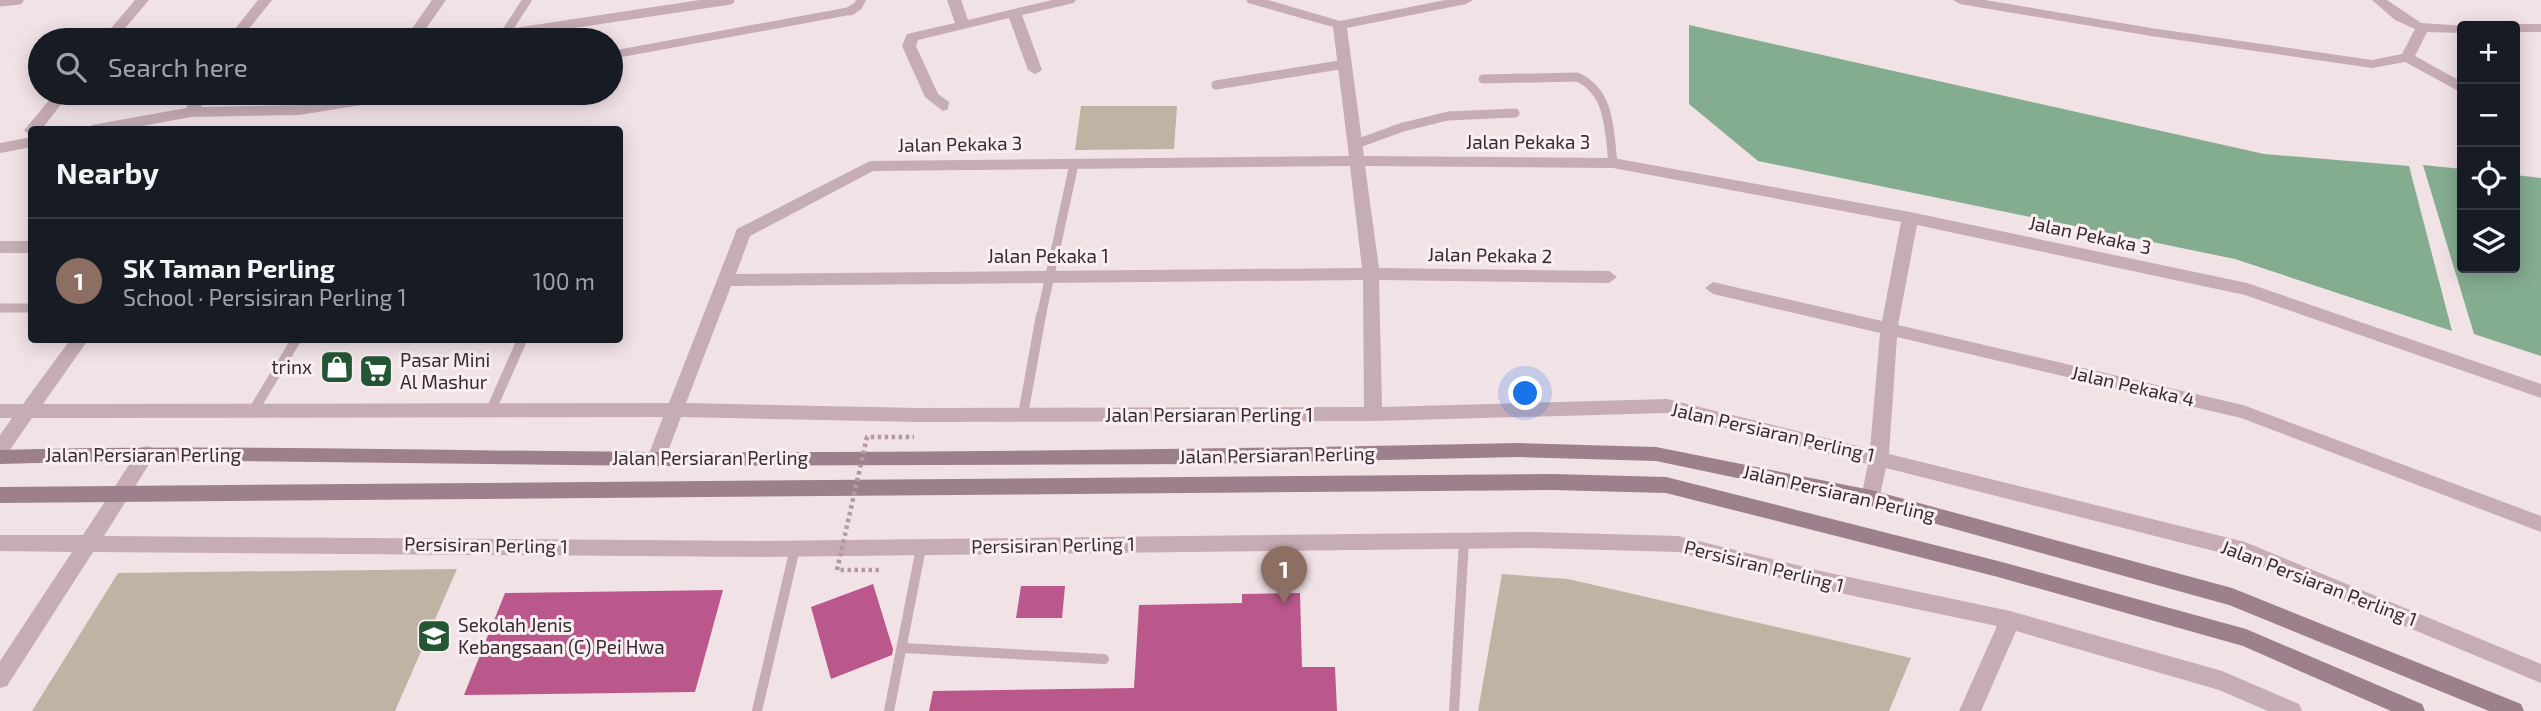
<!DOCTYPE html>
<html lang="en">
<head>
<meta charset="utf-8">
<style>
  :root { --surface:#171b24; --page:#242831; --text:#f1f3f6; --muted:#9ea1a6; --line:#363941; --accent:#95ac9f }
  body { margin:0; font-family:"Exo 2",sans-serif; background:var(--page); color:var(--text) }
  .controls { position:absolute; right:21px; top:21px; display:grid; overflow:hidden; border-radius:7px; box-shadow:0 4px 18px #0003 }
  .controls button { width:63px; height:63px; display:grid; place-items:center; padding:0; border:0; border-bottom:2px solid var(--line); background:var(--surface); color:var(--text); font:35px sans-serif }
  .you { position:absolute; left:1526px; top:394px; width:24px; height:24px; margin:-18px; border:5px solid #fff; border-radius:50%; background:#1a73e8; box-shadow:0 0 0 10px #1a73e833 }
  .badge { display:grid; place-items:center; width:46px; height:46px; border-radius:50%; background:var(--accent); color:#fff; font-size:23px; font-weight:700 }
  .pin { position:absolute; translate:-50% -58px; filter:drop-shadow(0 2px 4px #0008) }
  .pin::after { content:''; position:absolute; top:37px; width:24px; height:21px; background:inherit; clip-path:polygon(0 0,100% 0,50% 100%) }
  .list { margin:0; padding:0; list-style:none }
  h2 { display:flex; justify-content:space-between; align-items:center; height:91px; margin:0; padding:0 28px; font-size:30px }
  h2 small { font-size:23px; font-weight:400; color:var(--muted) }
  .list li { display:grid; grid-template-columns:46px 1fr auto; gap:21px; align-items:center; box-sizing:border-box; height:126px; padding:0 28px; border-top:2px solid var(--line) }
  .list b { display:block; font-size:26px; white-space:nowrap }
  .list p { margin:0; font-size:23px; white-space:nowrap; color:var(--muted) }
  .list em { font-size:23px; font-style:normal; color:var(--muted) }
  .icon { flex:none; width:38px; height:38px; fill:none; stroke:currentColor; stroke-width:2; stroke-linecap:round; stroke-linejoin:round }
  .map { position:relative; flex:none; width:2541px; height:711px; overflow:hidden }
  .search { position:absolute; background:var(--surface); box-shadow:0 4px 18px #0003; left:28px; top:28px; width:595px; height:77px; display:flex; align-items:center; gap:18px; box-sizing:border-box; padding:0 24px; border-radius:38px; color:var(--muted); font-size:26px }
  .panel { position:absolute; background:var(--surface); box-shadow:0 4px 18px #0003; left:28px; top:126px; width:595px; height:217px; border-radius:7px }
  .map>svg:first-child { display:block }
  .green { fill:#bfb3a3 }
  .water { fill:#84ac8f }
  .building { fill:#ba588b }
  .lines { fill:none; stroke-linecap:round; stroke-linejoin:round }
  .lane-far1 { stroke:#c6acb4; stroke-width:9 }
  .lane { stroke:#c6acb4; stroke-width:10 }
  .street { fill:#c6acb4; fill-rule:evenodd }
  .secondary { fill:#9c808b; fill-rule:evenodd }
  .path-bridge { stroke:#b499a2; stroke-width:4.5; stroke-dasharray:3.5 3.5; stroke-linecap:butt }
  .labels { text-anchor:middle; stroke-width:6; stroke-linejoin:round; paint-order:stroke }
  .street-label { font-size:19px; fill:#382c32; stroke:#f9eef1 }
  .poi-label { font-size:19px; fill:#382c32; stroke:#f9eef1; text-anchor:start }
</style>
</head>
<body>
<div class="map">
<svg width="2541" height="711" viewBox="0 0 2541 711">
  <rect width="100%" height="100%" fill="#f1e2e6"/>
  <g class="green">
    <path d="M1081 106H1177L1174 149 1075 150Z"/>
    <path d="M457 569 395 711H32L118 573Z"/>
    <path d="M1502 574 1568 579 1911 658 1889 711H1478Z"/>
  </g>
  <g class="water">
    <path d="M1689 25 2264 154 2409 166 2452 331 2235 259 1758 161 1689 104Z"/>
    <path d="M2423 165 2462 169V268H2515V175L2541 178V356L2474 334Z"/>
  </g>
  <g class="building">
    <path d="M873 584 893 649 892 655 831 679 811 607Z"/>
    <path d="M1021 586H1065L1062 618H1016Z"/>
    <path d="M723 590 695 692 464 695 505 593Z"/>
    <path d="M1300 593 1302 667H1335L1337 711H929L933 691 1134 688 1139 605 1242 603V594Z"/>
  </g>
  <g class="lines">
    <g class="lane-far1">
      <path d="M0 2 19 0"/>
      <path d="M850 11 858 6 861 0"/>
      <path d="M505 34 730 0"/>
      <path d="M501 40 527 0"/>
      <path d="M1483 79 1577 77C1611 92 1609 131 1613 163"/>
      <path d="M1216 85 1345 64"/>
      <path d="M1356 144 1403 127 1448 116 1515 113"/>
      <path d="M0 308H32"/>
      <path d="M1041 317 1074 164"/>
    </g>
    <g class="lane">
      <path d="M491 410 522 340"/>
      <path d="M253 411 296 340"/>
      <path d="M1023 415 1041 315"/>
      <path d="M903 648 1104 659"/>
      <path d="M757 711 795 548"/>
      <path d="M889 711 921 548"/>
      <path d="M1454 711 1464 541"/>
    </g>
    <g class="street">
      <path d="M135 0H149L115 40H101Z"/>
      <path d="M258 0H272L240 40H226Z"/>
      <path d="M432 0H446L418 40H404Z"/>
      <path d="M947 0H961L968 20 1052 0H1076L1074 3 1022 15 1042 70 1035 74 1028 70 1009 18 918 40 916 46 938 94 949 102 948 109 943 111 925 97 902 46 907 34 955 23Z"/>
      <path d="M1246 0H1268L1340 21 1445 0H1473L1466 4 1347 28 1364 156 1613 158 1910 212 2247 283 2541 384V398L2245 295 1917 225 1898 325 2243 405 2541 516V532L2241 418 1897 337 1889 454 2245 542 2541 664V683L2242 558 1886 468 1878 504 1871 506 1864 504 1861 498 1868 464 1667 413 1373 421 919 422 681 417 665 459 663 464 656 466 649 464 647 459 663 417 32 418 7 454 0 456V435L12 418H0V404H23L70 340H88L43 404 669 403 737 229 870 161 1349 156 1333 27 1248 3ZM1350 166 1362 268 736 274 750 236 873 171ZM1365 166 1613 168 1901 222 1882 321 1713 282 1705 288 1713 294 1880 333 1870 449 1667 399 1382 407 1379 280 1609 283 1617 277 1609 271 1379 268ZM1363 280 1364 407 919 408 686 403 731 286Z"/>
      <path d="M1953 0H1985L2151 28 2372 60 2402 54 2415 29 2395 20 2372 0H2387L2421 23 2467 26H2462V33L2427 32 2415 56 2462 82V93L2405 62 2372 68 2151 36 1960 4Z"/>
      <path d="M850 7 855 8V14L611 59V51Z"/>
      <path d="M2515 24H2541V32H2515V26H2509Z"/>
      <path d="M55 93H70L41 130H32V135L27 133 24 130 27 127Z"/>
      <path d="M195 93H209L201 107 299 105 377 93H412L405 98 299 115 191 117 121 130H85L92 125 186 108Z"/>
      <path d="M32 137V147L0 153V143Z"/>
      <rect x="0" y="241" width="32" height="12"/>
      <path d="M147 446 154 448 156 453 104 536 760 541 1534 532 1678 536 1825 572 2010 611 2222 671 2299 704 2302 711H2268L2219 690 2016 631 1981 711H1959L1997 626 1825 590 1678 552 1534 548 760 557 93 552 7 686 0 688V661L72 552 0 551V535H83L140 448Z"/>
    </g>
    <g class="secondary">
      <path d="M1519 443 1656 447 1871 490 2232 588 2521 704 2524 711H2489L2229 605 1871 506 1656 461 1519 457 1205 464 656 466 147 460 0 464V450C219 444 438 451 656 452 944 453 1232 449 1519 443Z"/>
      <path d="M1552 474 1666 477 1998 561 2246 629 2422 704 2425 711H2391L2243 646 1998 577 1666 493 1552 490 0 503V487Z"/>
    </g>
    <path class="path-bridge" d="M879 570H837L867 437H914"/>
  </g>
  <defs>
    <g id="shop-square" transform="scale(1.75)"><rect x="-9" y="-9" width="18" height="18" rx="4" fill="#255634" stroke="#f9eef1"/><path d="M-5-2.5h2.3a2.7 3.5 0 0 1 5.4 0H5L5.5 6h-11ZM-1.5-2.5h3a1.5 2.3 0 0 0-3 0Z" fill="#fff"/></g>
    <g id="supermarket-square" transform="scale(1.75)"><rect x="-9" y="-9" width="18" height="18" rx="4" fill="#255634" stroke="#f9eef1"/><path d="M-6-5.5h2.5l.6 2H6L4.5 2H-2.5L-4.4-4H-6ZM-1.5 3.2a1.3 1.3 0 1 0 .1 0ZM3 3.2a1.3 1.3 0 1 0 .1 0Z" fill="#fff"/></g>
    <g id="school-square" transform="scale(1.75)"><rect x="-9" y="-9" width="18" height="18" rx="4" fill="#255634" stroke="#f9eef1"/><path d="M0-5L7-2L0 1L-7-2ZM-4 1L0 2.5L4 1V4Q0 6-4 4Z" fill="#fff"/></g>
  </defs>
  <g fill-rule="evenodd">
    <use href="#shop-square" x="337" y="367"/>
    <use href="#supermarket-square" x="376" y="371"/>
    <use href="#school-square" x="434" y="636"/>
  </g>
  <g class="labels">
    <g class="street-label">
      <text x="1528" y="149">Jalan Pekaka 3</text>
      <text transform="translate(960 144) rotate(-1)" y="7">Jalan Pekaka 3</text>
      <text transform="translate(2090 235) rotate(12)" y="7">Jalan Pekaka 3</text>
      <text transform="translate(1490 255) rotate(1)" y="7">Jalan Pekaka 2</text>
      <text x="1048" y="263">Jalan Pekaka 1</text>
      <text transform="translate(2133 386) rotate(13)" y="7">Jalan Pekaka 4</text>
      <text x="1209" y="422">Jalan Persiaran Perling 1</text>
      <text transform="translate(1773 432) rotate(13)" y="7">Jalan Persiaran Perling 1</text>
      <text x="143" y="462">Jalan Persiaran Perling</text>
      <text transform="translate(1277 455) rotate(-1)" y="7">Jalan Persiaran Perling</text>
      <text x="710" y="465">Jalan Persiaran Perling</text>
      <text transform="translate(1839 493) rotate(13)" y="7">Jalan Persiaran Perling</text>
      <text transform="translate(486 545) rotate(1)" y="7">Persisiran Perling 1</text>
      <text transform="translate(1053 545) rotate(-1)" y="7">Persisiran Perling 1</text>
      <text transform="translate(1764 566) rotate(14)" y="7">Persisiran Perling 1</text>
      <text transform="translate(2319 583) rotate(21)" y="7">Jalan Persiaran Perling 1</text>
    </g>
    <g class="poi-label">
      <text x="400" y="367">Pasar Mini<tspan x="400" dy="22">Al Mashur</tspan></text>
      <text x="312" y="374" text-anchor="end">trinx</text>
      <text x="458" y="632">Sekolah Jenis<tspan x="458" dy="22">Kebangsaan (C) Pei Hwa</tspan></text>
    </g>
  </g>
</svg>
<div class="controls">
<button>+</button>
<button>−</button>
<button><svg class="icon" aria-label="locate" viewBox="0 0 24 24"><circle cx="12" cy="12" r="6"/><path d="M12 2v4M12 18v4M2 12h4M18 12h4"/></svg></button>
<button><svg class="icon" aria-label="layers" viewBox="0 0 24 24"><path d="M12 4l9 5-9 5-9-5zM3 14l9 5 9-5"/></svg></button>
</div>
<div class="you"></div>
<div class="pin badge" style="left:1284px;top:604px;background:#8d6e63">1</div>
<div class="search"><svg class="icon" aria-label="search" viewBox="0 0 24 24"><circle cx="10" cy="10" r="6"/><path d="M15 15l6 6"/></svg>Search here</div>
<section class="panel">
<h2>Nearby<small></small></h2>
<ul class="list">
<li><span class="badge" style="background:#8d6e63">1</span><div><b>SK Taman Perling</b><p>School · Persisiran Perling 1</p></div><em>100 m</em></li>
</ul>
</section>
</div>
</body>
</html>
